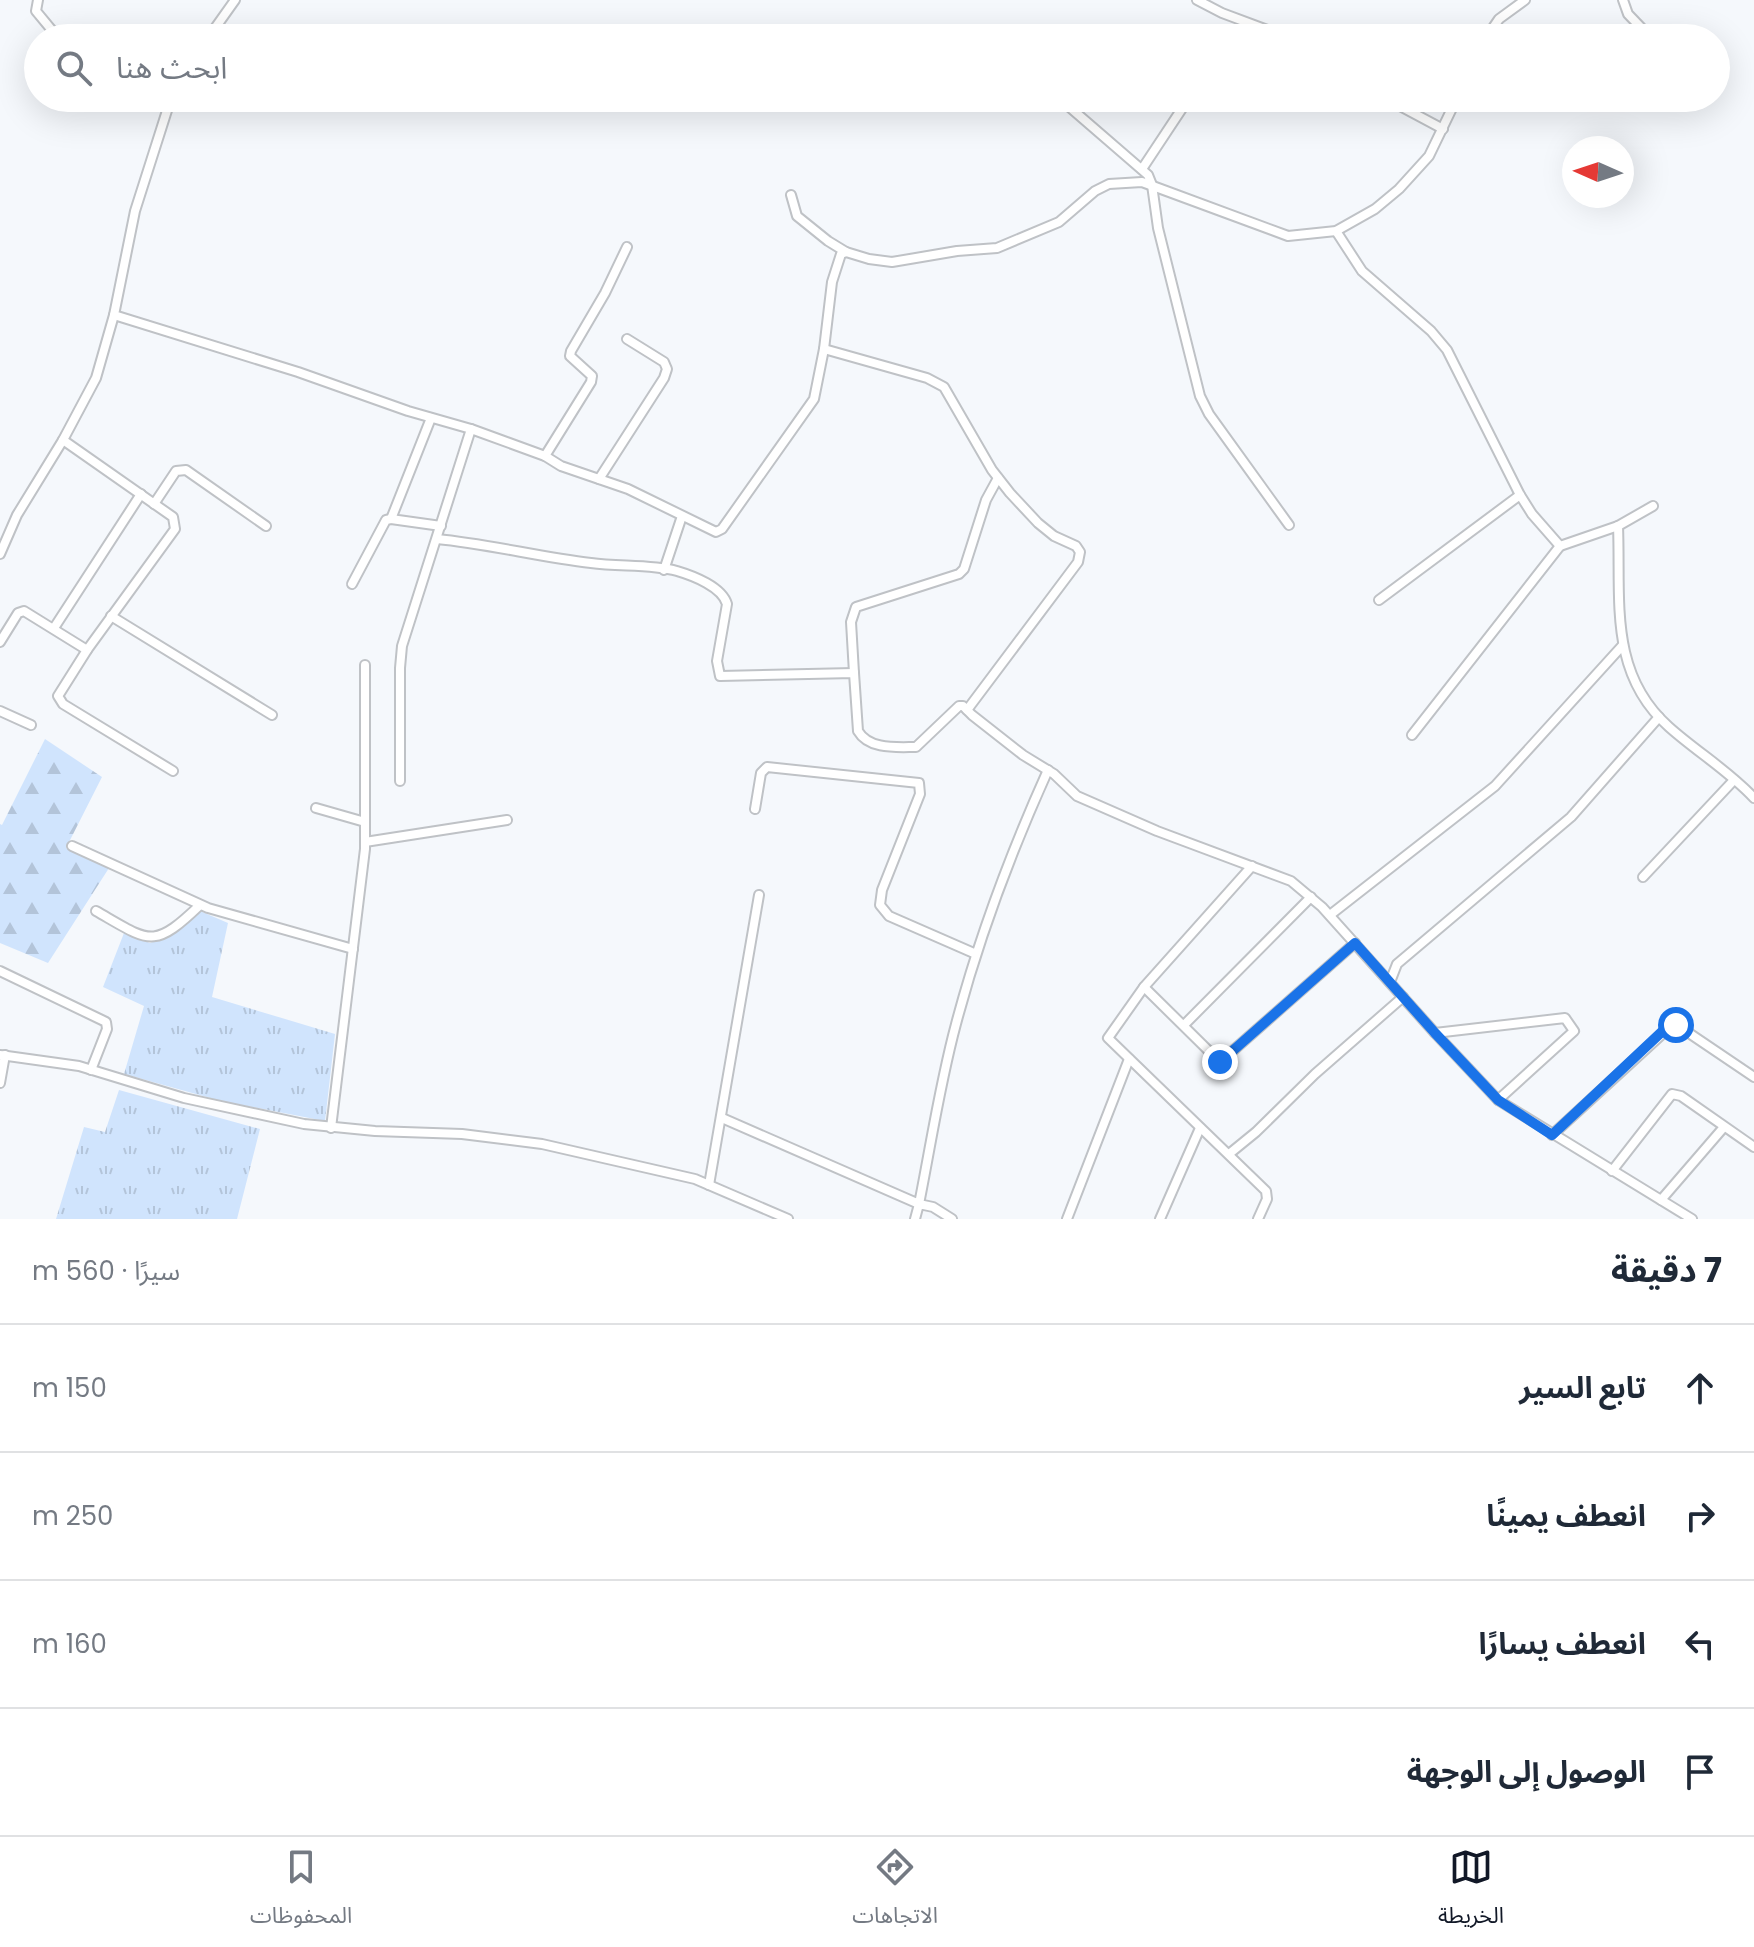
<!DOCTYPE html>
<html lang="ar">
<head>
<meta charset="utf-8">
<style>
  :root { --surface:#fff; --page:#f2f2f3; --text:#1f2937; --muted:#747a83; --line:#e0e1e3; --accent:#111827 }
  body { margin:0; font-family:Poppins,"Noto Sans Arabic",sans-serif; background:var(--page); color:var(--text); direction:rtl }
  .compass { position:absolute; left:1562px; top:136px; width:72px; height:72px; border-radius:50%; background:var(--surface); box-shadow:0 8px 32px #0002; rotate:273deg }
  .stop { position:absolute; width:24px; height:24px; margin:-18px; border:6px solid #1a73e8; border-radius:50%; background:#fff }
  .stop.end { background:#1a73e8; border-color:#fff; box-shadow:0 2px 8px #0008 }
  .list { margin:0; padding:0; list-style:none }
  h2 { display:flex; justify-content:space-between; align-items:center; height:104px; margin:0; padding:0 32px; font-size:34px }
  h2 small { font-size:26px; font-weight:400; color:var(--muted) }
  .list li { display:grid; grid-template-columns:52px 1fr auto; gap:24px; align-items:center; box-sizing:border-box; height:128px; padding:0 32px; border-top:2px solid var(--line) }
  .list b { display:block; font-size:30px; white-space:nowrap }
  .list em { font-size:26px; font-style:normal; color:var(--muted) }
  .icon { flex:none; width:44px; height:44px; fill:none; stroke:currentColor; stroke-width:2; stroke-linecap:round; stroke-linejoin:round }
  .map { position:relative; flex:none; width:1754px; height:1219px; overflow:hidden; direction:ltr }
  .search { position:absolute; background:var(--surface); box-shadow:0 8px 32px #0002; left:24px; right:24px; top:24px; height:88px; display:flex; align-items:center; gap:20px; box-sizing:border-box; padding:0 28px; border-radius:44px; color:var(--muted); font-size:30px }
  .sheet { height:616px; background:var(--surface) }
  nav { display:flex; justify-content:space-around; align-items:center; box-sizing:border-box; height:112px; border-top:2px solid var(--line); background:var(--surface); font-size:22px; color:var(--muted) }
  nav a { display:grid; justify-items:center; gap:4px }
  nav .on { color:var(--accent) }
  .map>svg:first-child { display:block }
  .grass { fill:url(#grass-tufts) }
  .forest { fill:url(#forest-firs) }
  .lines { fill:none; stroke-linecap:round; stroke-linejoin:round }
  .minor-casing { stroke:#bfc2c6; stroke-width:12 }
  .minor { stroke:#fff; stroke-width:8 }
  .route { stroke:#1a73e8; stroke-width:10 }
</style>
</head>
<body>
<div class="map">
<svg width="1754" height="1219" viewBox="0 0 1754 1219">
  <defs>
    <pattern id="grass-tufts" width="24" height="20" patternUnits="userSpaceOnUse" patternTransform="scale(2)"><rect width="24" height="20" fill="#d0e4fd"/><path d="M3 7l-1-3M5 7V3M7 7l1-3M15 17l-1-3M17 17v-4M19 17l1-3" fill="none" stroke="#b3c4d9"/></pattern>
    <pattern id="forest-firs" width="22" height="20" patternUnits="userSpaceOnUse" patternTransform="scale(2)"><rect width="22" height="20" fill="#d0e4fd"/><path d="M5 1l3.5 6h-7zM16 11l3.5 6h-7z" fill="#b3c4d9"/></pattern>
  </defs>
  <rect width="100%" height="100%" fill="#f5f8fc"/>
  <g class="grass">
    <path d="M200 911 228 923 212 997 335 1034 325 1121 221 1101 124 1074 144 1006 103 987 124 933 150 943 171 935Z"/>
    <path d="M119 1090 260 1129 237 1219H56L84 1127 105 1132Z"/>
  </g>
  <path class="forest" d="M45 739 102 777 66 848 109 868 48 963 0 943V824L2 825Z"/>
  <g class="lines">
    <g class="minor-casing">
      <g id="minor">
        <path d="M38 0 36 11 55 34"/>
        <path d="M1197 0 1222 13 1289 38"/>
        <path d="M1623 0 1628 14 1651 38"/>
        <path d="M208 38 235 0"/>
        <path d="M1486 38 1499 19 1525 0"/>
        <path d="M171 98 135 211 114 315 298 372 408 411 471 429 545 456 561 466 628 489 716 532 722 529 814 399 824 349 832 282 841 254 846 252 869 259 892 262 957 251 997 248 1059 222 1095 191 1109 184 1142 182 1288 236 1336 231 1375 209 1399 189 1429 156 1457 98"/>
        <path d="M1059 98 1148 175 1152 185 1158 228 1200 396 1209 414 1289 525"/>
        <path d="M1385 98 1443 129"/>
        <path d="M1142 169 1189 98"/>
        <path d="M791 195 797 216 828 241 846 252"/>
        <path d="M1336 231 1362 271 1431 331 1447 350 1520 495 1532 514 1560 546 1618 526 1653 506"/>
        <path d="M114 315 96 378 63 440 173 517 175 529 87 650 58 696 63 704 173 771"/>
        <path d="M824 349 927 378 944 387 992 470 1010 493 1038 523 1054 536 1076 546 1080 552 1078 562 967 710 972 715 1023 755 1054 774 1077 796 1157 831 1291 881 1322 907 1435 1033 1498 1100 1692 1219"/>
        <path d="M431 418 391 519 441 526"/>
        <path d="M545 456 591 382 592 376 570 356 571 351 605 293 627 247"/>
        <path d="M599 479 664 378 667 369 664 362 627 339"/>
        <path d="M154 504 176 471 186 470 266 526"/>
        <path d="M1618 526C1621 600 1608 673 1669 727 1697 752 1729 771 1754 798"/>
        <path d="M437 539C489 544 539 557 591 563 619 567 650 564 677 571 694 576 722 587 727 604L717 661 720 676 854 673 858 731C869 750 897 747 916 747L959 706H963L967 710"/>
        <path d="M0 554 17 515 63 440"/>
        <path d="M664 570 682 516"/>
        <path d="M352 584 386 520 391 519"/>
        <path d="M1379 600 1520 495"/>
        <path d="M111 616 272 715"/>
        <path d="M54 628 141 494"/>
        <path d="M0 642 18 613 24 611 87 650"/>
        <path d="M854 673 851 622 856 607 959 574 964 569 986 500 998 478"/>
        <path d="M0 711 31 725"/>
        <path d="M1412 735 1560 546"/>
        <path d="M400 781V668L402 646 471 429"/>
        <path d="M316 808 365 822"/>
        <path d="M755 809 761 773 767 767 919 783 920 794 882 890 880 905 889 916 976 954"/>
        <path d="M365 842 507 820"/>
        <path d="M72 846 208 908 353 949"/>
        <path d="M1252 866 1144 987 1108 1038 1266 1191 1267 1199 1258 1219"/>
        <path d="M1643 877 1734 780"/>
        <path d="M96 911C150 942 153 950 200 905"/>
        <path d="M1330 915 1495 786 1623 645"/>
        <path d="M0 971 106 1022 107 1029 91 1070"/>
        <path d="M1390 982 1397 964 1571 817 1659 717"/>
        <path d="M1144 987 1220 1062 1355 943"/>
        <path d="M1184 1025 1311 897"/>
        <path d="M1435 1033 1565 1018 1574 1031 1498 1100"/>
        <path d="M0 1055 79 1066 184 1098 304 1124 375 1131 462 1134 542 1144 695 1179 788 1219"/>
        <path d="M0 1083 5 1055"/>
        <path d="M722 1118 919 1204C931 1144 940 1083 956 1024 979 937 1011 852 1048 770"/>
        <path d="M331 1128 365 849V665"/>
        <path d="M1552 1135 1672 1025 1680 1027 1754 1077"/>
        <path d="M1229 1154 1256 1132 1315 1074 1403 997"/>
        <path d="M1612 1171 1672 1094 1681 1096 1754 1147"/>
        <path d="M709 1185 759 895"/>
        <path d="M1661 1200 1724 1127"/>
        <path d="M915 1219 919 1204 933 1207 952 1219"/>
        <path d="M1067 1219 1129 1059"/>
        <path d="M1160 1219 1200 1128"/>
      </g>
    </g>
    <use href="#minor" class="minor"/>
  </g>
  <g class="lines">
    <path class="route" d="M1220 1062 1355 943 1435 1033 1498 1100 1552 1135 1668 1026 1676 1025"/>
  </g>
</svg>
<svg class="compass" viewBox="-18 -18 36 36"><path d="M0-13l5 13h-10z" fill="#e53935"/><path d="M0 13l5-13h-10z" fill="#747a83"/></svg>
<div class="stop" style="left:1676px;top:1025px"></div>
<div class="stop end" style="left:1220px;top:1062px"></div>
<div class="search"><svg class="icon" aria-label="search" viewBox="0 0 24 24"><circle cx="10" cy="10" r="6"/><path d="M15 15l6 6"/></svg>ابحث هنا</div>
</div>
<section class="sheet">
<h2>7 دقيقة<small>سيرًا · 560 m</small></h2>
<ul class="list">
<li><svg class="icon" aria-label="ahead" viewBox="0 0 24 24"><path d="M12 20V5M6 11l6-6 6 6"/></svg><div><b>تابع السير</b></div><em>150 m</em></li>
<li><svg class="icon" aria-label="right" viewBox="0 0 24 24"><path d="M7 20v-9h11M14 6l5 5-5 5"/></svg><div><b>انعطف يمينًا</b></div><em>250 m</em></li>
<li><svg class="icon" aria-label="left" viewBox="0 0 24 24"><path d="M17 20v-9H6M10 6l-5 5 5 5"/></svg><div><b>انعطف يسارًا</b></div><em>160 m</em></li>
<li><svg class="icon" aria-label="arrive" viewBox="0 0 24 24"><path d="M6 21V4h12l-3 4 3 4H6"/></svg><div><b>الوصول إلى الوجهة</b></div></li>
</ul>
</section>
<nav>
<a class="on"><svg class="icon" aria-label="map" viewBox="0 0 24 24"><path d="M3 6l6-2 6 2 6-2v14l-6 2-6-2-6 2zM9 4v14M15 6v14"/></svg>الخريطة</a>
<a><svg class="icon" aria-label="directions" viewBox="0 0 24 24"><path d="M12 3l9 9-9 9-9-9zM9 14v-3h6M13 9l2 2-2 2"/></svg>الاتجاهات</a>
<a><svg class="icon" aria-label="saved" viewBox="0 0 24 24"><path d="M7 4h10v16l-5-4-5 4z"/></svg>المحفوظات</a>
</nav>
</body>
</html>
